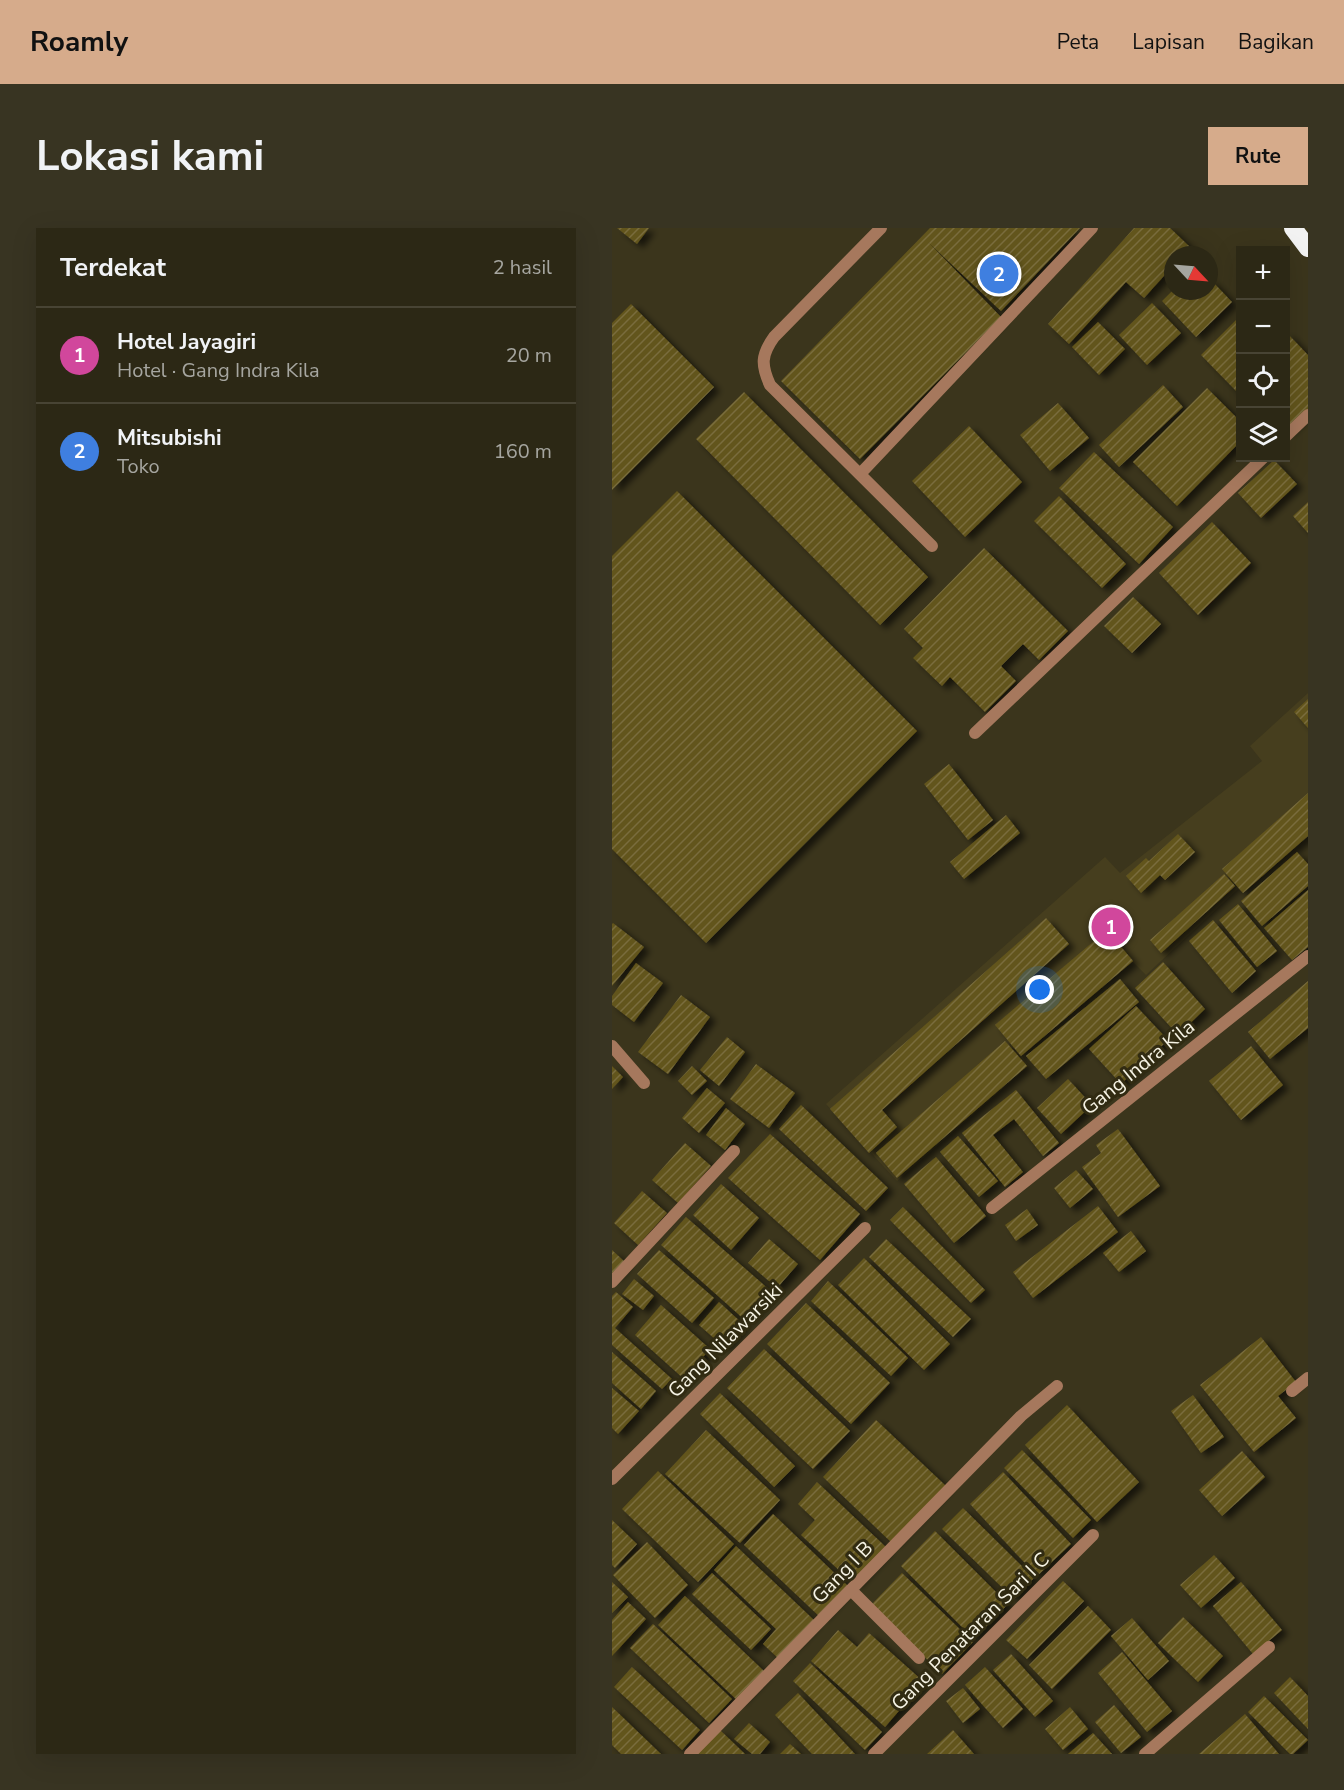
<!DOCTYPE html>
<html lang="id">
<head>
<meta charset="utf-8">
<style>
  :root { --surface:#2c2815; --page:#383422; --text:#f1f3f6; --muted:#a6a6a0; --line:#484434; --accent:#d6ab8b }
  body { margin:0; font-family:"Nunito Sans",sans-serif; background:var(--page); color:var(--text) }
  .controls { position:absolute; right:18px; top:18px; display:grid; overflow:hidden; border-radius:0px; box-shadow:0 6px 24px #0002 }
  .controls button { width:54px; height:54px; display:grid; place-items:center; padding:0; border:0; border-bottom:2px solid var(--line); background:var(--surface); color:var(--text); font:30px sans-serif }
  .compass { position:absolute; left:552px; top:18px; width:54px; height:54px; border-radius:50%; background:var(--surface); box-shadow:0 6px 24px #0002; rotate:116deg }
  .you { position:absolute; left:428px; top:762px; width:21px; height:21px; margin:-15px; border:4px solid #fff; border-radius:50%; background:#1a73e8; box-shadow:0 0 0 9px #1a73e833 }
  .badge { display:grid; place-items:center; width:39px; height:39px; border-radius:50%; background:var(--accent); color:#fff; font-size:20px; font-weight:700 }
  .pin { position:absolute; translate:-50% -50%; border:3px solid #fff; box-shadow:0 2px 6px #0006 }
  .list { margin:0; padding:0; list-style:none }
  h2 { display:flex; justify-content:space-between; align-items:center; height:78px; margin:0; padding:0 24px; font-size:26px }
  h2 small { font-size:20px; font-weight:400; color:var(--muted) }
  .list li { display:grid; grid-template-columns:39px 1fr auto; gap:18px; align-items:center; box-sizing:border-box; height:96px; padding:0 24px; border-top:2px solid var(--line) }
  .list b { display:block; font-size:22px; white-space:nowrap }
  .list p { margin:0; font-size:20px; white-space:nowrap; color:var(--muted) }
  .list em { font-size:20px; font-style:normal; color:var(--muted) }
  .icon { flex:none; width:33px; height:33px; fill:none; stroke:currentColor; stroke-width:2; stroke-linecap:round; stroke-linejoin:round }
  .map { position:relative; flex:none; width:696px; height:1526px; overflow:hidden; border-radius:0px }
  header { display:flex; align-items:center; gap:36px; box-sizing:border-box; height:84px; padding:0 30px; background:var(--accent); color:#111 }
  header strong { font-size:28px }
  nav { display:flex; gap:33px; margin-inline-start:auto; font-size:21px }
  .intro { display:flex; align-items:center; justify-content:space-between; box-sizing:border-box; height:144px; padding:0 36px }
  h1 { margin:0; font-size:42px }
  .button { padding:15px 27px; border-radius:0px; background:var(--accent); color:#111; font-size:21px; font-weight:700 }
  main { display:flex; gap:36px; padding:0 36px }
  aside { flex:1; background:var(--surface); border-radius:0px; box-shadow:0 6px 24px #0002 }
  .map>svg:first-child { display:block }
  .built { fill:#463e1e }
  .building { fill:url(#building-hatch); filter:url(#shadow) }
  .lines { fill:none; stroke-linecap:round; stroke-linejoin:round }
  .lane { stroke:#a6785d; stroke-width:12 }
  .street { stroke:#a6785d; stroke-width:12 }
  .highway { stroke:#f2f2f2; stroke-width:18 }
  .labels { text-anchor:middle; stroke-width:6; stroke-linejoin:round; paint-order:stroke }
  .street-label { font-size:20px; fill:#f6f3e4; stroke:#312b12 }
</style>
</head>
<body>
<header>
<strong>Roamly</strong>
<nav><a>Peta</a><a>Lapisan</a><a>Bagikan</a></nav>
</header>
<div class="intro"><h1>Lokasi kami</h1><a class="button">Rute</a></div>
<main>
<aside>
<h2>Terdekat<small>2 hasil</small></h2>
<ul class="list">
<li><span class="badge" style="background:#d1479c">1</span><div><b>Hotel Jayagiri</b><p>Hotel · Gang Indra Kila</p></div><em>20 m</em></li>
<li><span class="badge" style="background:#3f7fe0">2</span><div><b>Mitsubishi</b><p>Toko</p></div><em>160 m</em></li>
</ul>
</aside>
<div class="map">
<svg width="696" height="1526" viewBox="0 0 696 1526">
  <defs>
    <pattern id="building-hatch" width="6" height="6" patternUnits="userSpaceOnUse" patternTransform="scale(1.5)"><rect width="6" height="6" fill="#62541c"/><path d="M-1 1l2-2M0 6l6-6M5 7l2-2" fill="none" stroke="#796d3d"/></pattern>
    <filter id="shadow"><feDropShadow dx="6" dy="4" stdDeviation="3" flood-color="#0009"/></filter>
  </defs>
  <rect width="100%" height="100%" fill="#3b351c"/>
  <path class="built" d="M696 465V608L631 665 626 661 534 747 520 733 410 828 417 838 285 953 214 876 493 629 508 645 650 533 638 518Z"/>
  <g class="building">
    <path d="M5 0H37L25 16Z"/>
    <path d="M318 0H468L389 83 316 14 389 89 248 231 169 153Z"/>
    <path d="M522 0H558L578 19 571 27H561V38L532 70 514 54 457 116 436 96Z"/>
    <path d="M597 50 620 74 584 109 550 73 560 63H597Z"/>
    <path d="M540 75 569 105 535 137 507 107Z"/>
    <path d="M19 76 102 159 0 262V95Z"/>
    <path d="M628 88V167L589 127Z"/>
    <path d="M486 94 513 121 487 147 460 119Z"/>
    <path d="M674 104 696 127V182L674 204Z"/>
    <path d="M551 157 571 179 507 239 487 217Z"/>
    <path d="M595 160 628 193V214L565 278 521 234Z"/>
    <path d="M132 164 316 349 268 397 84 211Z"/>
    <path d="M446 175 477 210 438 243 408 207Z"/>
    <path d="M357 198 410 254 353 309 300 253Z"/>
    <path d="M482 224 561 299 527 336 447 260Z"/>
    <path d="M662 232 685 256 649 290 626 265Z"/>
    <path d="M65 263 305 503 94 715 0 621V328Z"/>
    <path d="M447 268 514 336 490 360 422 293Z"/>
    <path d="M696 274V305L681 288Z"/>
    <path d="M600 294 639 335 586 387 547 345Z"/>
    <path d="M372 320 456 403 427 432 411 416 389 438 404 453 373 484 338 449 330 458 301 430 311 420 292 401Z"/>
    <path d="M521 369 549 396 520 425 492 398Z"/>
    <path d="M696 471V500L682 484Z"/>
    <path d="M337 536 381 592 356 612 312 556Z"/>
    <path d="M696 565V608L631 665 610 641Z"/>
    <path d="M394 587 408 605 352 651 338 634Z"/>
    <path d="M566 606 583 624 553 652 548 647 529 665 514 648 534 630 537 633Z"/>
    <path d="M685 624 696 636V658L650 698 629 673Z"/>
    <path d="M612 646 623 658 549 725 538 712Z"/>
    <path d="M696 662V719L680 732 652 700Z"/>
    <path d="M626 676 665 723 645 739 607 692Z"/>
    <path d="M434 690 457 716 270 882 285 899 257 925 218 881Z"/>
    <path d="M601 692 644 743 620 765 577 713Z"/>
    <path d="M1 695 32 719 0 758V696Z"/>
    <path d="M495 702 521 733 409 828 383 797Z"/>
    <path d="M551 734 593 781 566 807 523 760Z"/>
    <path d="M24 735 51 755 22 794 0 777V768Z"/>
    <path d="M508 751 527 774 434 851 414 828Z"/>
    <path d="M696 753V800L658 831 636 804Z"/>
    <path d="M69 767 98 789 56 846 26 824Z"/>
    <path d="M524 778 556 812 509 856 477 821Z"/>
    <path d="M115 809 133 824 107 858 88 842Z"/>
    <path d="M393 813 415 838 285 950 264 925Z"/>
    <path d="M639 818 671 857 629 892 597 853Z"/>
    <path d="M144 836 183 865 157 900 118 871Z"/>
    <path d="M0 838 11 849 0 861Z"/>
    <path d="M80 838 95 853 80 867 66 853Z"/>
    <path d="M456 851 480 877 449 906 425 880Z"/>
    <path d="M95 860 113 875 87 905 70 890Z"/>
    <path d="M404 862 447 915 431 928 402 891 381 907 411 944 393 959 350 905Z"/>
    <path d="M189 877 276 960 254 983 167 901Z"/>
    <path d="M114 880 133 896 113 922 94 907Z"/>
    <path d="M506 901 548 958 506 989 470 939 489 925 484 917Z"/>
    <path d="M158 906 248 986 208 1032 116 950Z"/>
    <path d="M346 908 386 953 367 969 328 924Z"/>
    <path d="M73 915 99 938 66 975 40 952Z"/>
    <path d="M324 929 374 988 342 1015 292 956Z"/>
    <path d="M464 942 481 961 458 980 442 960Z"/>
    <path d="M109 956 147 990 119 1022 81 987Z"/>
    <path d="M30 963 55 985 26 1017 2 995Z"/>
    <path d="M486 978 506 1004 421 1070 401 1044Z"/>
    <path d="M291 979 373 1062 359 1075 278 992Z"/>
    <path d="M415 981 426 997 404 1013 393 997Z"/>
    <path d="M74 989 160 1064 134 1093 49 1017Z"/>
    <path d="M519 1003 534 1023 507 1044 491 1025Z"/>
    <path d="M157 1011 186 1036 165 1060 136 1035Z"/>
    <path d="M274 1011 359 1091 341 1109 257 1029Z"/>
    <path d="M0 1022 14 1035 0 1050Z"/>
    <path d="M47 1022 102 1070 80 1095 25 1046Z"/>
    <path d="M252 1030 338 1116 312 1142 226 1057Z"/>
    <path d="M22 1051 42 1068 31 1082 10 1066Z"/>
    <path d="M216 1053 296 1130 279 1148 199 1073Z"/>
    <path d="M4 1064 21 1079 3 1100 60 1151 50 1161 0 1117V1068Z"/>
    <path d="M107 1074 132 1097 112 1119 87 1097Z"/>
    <path d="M194 1075 278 1155 239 1196 155 1116Z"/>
    <path d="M49 1077 98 1121 72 1151 23 1107Z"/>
    <path d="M649 1109 684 1154 666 1168 684 1190 642 1224 588 1157Z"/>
    <path d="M152 1121 238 1203 201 1241 115 1160Z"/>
    <path d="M0 1124 44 1163 29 1181 0 1155Z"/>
    <path d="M0 1160 27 1183 6 1206 0 1200Z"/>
    <path d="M108 1165 183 1238 162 1259 88 1186Z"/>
    <path d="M581 1167 612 1209 589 1225 559 1183Z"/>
    <path d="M455 1177 527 1254 485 1294 413 1217Z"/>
    <path d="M264 1192 334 1258 280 1315 211 1249Z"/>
    <path d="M94 1202 168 1272 128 1315 53 1246Z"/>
    <path d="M410 1222 479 1292 461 1310 392 1240Z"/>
    <path d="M630 1223 653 1249 610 1288 587 1262Z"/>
    <path d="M46 1243 122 1316 86 1354 10 1281Z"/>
    <path d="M391 1244 459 1316 425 1348 358 1276Z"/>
    <path d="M205 1254 275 1320 242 1356 189 1307 203 1292 186 1276Z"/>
    <path d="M351 1280 422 1350 402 1371 330 1301Z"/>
    <path d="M161 1286 236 1358 208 1389 132 1317Z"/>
    <path d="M0 1292 25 1316 3 1340 0 1337Z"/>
    <path d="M323 1303 396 1376 362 1411 289 1338Z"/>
    <path d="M35 1314 76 1357 43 1390 1 1347Z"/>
    <path d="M124 1318 203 1393 167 1431 151 1416 164 1401 102 1342Z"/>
    <path d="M602 1327 623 1350 589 1380 568 1357Z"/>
    <path d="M100 1345 159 1401 139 1422 80 1366Z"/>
    <path d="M290 1345 361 1414 330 1446 259 1377Z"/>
    <path d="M451 1353 472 1373 415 1431 394 1412Z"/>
    <path d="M0 1354 16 1369 0 1385Z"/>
    <path d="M629 1354 670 1402 641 1426 601 1378Z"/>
    <path d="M73 1368 153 1444 126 1473 46 1397Z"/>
    <path d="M16 1374 34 1391 0 1428V1392Z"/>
    <path d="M476 1378 499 1402 440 1461 417 1437Z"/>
    <path d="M571 1389 611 1428 586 1454 546 1415Z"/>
    <path d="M520 1390 557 1433 536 1452 499 1408Z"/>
    <path d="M41 1396 120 1471 97 1495 18 1420Z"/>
    <path d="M226 1402 245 1419 257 1405 312 1454 273 1499 199 1433Z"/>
    <path d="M510 1424 560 1483 535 1504 486 1445Z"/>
    <path d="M399 1426 441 1473 423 1489 381 1442Z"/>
    <path d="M198 1435 270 1504 253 1522 181 1453Z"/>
    <path d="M20 1439 88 1502 70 1522 2 1459Z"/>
    <path d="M373 1439 411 1481 391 1500 353 1457Z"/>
    <path d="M678 1449 696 1468V1501L662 1465Z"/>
    <path d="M351 1460 368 1481 351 1495 334 1473Z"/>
    <path d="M186 1465 243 1526H200L163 1487Z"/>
    <path d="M652 1468 696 1512 681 1526H678L636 1484Z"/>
    <path d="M502 1477 529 1509 509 1525 483 1494Z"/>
    <path d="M0 1479 49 1526H9L0 1517Z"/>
    <path d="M458 1479 476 1501 451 1522 433 1501Z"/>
    <path d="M633 1486 667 1526H587Z"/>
    <path d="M137 1495 158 1514 148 1526H140L122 1511Z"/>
    <path d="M108 1502 133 1526H85Z"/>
    <path d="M341 1502 362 1526H315Z"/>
    <path d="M481 1505 500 1526H456Z"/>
    <path d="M178 1516 189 1526H168Z"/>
  </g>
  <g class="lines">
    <g class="lane">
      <path d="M269 0 162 109C149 127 149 137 158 157L320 318"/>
      <path d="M249 245 480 0"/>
      <path d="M680 1163 696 1150"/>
    </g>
    <g class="street">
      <path d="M674 208 696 187"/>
      <path d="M363 505 651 230"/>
      <path d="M0 818 32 855"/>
      <path d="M380 980 696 728"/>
      <path d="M0 1054 122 923"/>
      <path d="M0 1251 253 1000"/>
      <path d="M239 1362 307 1430"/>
      <path d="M78 1526 409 1188 445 1158"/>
      <path d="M262 1526 481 1307"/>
      <path d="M533 1526 657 1419"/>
    </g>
    <path class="highway" d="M681 0 696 20"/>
  </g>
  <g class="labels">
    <g class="street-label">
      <text transform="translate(526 839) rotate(-39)" y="7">Gang Indra Kila</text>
      <text transform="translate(113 1112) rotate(-45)" y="7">Gang Nilawarsiki</text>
      <text transform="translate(230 1344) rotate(-46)" y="7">Gang I B</text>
      <text transform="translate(358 1403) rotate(-45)" y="7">Gang Penataran Sari I C</text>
    </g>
  </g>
</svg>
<div class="controls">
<button>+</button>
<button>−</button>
<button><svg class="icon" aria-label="locate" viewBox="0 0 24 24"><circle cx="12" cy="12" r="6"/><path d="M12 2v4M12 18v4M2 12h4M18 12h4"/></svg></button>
<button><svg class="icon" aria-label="layers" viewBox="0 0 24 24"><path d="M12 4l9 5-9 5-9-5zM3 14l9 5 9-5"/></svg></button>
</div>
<svg class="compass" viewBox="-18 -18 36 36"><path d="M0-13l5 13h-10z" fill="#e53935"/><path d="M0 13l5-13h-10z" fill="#a6a6a0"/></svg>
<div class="you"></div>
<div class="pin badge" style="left:499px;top:699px;background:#d1479c">1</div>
<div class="pin badge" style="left:387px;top:46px;background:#3f7fe0">2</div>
</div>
</main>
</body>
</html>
